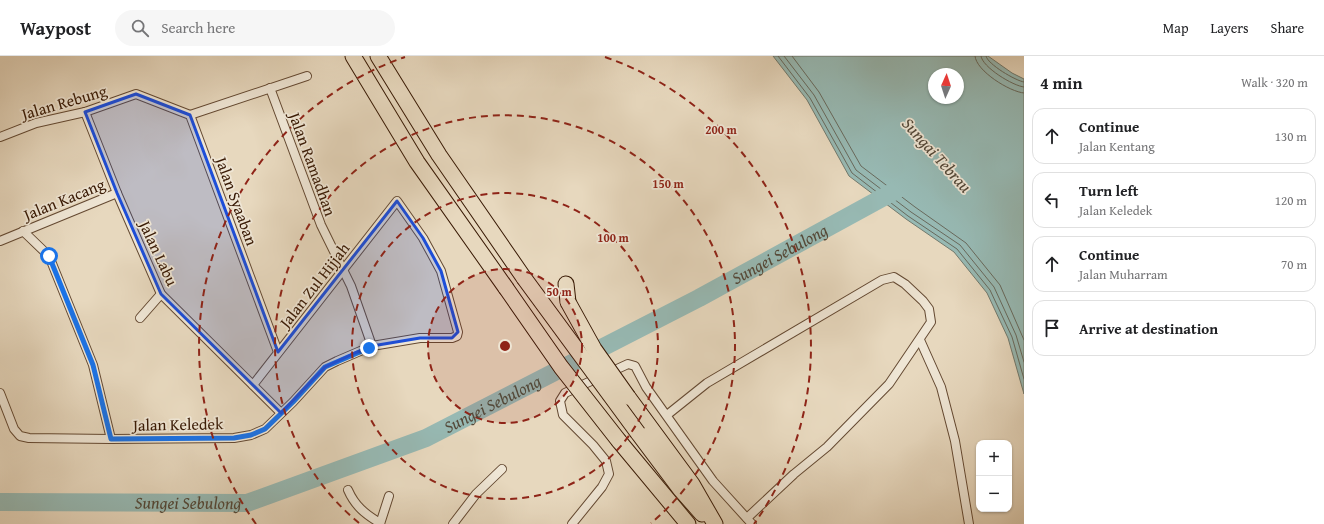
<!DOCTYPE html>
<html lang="en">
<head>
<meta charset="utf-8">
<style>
  :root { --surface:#fff; --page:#f6f6f6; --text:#202124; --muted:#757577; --line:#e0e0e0 }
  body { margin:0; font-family:"Gentium Book Plus",serif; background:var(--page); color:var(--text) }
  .controls { position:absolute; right:12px; bottom:12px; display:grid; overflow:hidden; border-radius:8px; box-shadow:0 1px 3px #0004 }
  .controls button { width:36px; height:36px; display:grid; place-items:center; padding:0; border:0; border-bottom:1px solid var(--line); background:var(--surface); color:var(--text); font:20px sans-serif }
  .compass { position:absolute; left:928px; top:12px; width:36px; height:36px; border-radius:50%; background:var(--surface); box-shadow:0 1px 3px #0004; rotate:3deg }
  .stop { position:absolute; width:12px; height:12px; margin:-9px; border:3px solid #1a73e8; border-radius:50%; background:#fff }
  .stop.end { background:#1a73e8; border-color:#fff; box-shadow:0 1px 4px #0008 }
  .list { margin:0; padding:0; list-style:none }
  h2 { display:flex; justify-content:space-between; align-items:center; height:52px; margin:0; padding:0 16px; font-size:17px }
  h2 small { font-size:13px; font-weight:400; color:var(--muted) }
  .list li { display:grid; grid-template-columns:26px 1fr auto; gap:12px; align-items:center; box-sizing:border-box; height:56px; margin:0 8px 8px; padding:0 8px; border:1px solid var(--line); border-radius:12px }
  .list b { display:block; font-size:15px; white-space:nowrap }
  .list p { margin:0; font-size:13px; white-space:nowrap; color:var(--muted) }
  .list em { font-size:13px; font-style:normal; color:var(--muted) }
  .icon { flex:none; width:22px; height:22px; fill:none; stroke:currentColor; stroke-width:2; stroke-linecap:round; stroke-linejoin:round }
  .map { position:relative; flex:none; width:1024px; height:468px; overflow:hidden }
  header { display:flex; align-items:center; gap:24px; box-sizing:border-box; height:56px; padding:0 20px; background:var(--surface); border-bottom:1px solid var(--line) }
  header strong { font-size:19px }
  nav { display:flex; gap:22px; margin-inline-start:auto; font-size:14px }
  .search { width:280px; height:36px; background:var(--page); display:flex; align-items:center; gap:10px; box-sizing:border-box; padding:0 14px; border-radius:22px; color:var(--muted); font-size:15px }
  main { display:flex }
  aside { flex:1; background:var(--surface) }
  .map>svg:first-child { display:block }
  .water { fill:#97b9b3; stroke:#71796d; fill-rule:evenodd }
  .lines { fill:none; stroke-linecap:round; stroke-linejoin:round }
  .shore { stroke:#68695c; stroke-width:1 }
  .river { stroke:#97b9b3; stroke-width:18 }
  .minor-casing { stroke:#644932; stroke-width:10 }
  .motorway-casing { stroke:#381904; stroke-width:17 }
  .minor { stroke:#efe6d5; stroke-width:8 }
  .motorway { stroke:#e7d8be; stroke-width:15 }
  .motorway-bridge-casing { stroke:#381904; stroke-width:17; stroke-linecap:butt }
  .motorway-bridge { stroke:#e7d8be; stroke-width:15 }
  .route { stroke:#1a73e8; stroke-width:5 }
  .marked { fill:#1d4ed8; fill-opacity:0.2; stroke:#1d4ed8; stroke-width:3; stroke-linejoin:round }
  .ring { fill:none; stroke:#8f2418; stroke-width:2; stroke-dasharray:7 5 }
  .labels { text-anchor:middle; stroke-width:3.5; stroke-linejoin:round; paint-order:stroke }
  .street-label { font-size:16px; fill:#381904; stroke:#efe6d5 }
  .water-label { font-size:17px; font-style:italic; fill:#544939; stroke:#efe6d5 }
  .centre { fill:#8f2418; stroke:#efe6d5; stroke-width:2 }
  .ring-label { font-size:12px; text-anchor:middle; font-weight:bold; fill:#8f2418; stroke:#efe6d5; stroke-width:3.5; stroke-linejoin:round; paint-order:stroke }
</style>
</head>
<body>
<header>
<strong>Waypost</strong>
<div class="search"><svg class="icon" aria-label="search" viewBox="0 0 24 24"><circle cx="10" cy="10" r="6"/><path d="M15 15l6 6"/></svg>Search here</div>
<nav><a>Map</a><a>Layers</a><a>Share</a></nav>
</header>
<main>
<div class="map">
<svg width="1024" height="468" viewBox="0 0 1024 468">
  <rect width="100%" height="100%" fill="#e7d8be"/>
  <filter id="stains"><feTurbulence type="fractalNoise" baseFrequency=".005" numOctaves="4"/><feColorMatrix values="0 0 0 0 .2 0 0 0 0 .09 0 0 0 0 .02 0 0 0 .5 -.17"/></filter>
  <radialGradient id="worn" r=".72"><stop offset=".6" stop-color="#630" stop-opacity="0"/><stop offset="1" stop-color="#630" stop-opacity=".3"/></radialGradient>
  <path class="water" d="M773 0H988L1012 17 1024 23V338L1008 282 987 237 954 196 906 163 849 120 807 44ZM934 18H958V42H934Z"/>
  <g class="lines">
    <g class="shore">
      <path d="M778 0 810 42 852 117 908 160 957 193 990 234 1012 281 1024 323"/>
      <path d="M784 0 814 39 856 114 911 156 960 189 994 231 1016 279 1024 306"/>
      <path d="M792 0 819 36 861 110 915 151 966 187 1000 229 1024 284"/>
      <path d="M975 0C976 15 1010 36 1024 37"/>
      <path d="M981 0C982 11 1013 30 1024 31"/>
      <path d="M986 0C987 8 1016 25 1024 26"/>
    </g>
    <path class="river" id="s1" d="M0 446 247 447 426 382 699 242 902 131"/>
    <g class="minor-casing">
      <g id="minor">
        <path d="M270 32 321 169 351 230 372 290"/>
        <path d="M85 56 117 137 161 238 281 357"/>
        <path d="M190 59 307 20"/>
        <path d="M0 81 36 67 85 56 136 38 190 59 278 296"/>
        <path d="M23 175 49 200 93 309 111 383"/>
        <path d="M0 185 117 137"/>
        <path d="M140 262 161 238"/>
        <path d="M920 284 941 331 955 385 969 468"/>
        <path d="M0 337 14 373 20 380 29 382 111 383 234 382 251 379 265 373 293 346 325 311 337 305 372 290 420 282H452L457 280 458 276 441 215 423 182 397 145 253 329"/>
        <path d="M667 359 707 327 882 224 894 221 905 228 923 245 929 253 931 266 889 328 827 391 794 418 747 462"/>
        <path d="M348 434C355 450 365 458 380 467"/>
        <path d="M380 468 389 440"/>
        <path d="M453 468 476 438 502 413"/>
        <path d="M572 468 602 431 609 418 606 405 593 389 563 359 560 345 565 337 628 308 635 310 646 331 713 425 752 468"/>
      </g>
    </g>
    <g class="motorway-casing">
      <g id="motorway">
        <path d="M353 0 417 106 506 232"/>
        <path d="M378 0 439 99 524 222"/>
        <path d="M566 228 568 246"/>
        <path d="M628 341 692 428 715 468"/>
        <path d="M638 377 680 433 702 458"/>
        <path d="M619 385 688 468"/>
      </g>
    </g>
    <use href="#minor" class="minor"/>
    <use href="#motorway" class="motorway"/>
    <g class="motorway-bridge-casing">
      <g id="motorway-bridge">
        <path d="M524 222 638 377"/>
        <path d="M506 232 561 311 619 385"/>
        <path d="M568 246 594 293 628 341"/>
      </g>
    </g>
    <use href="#motorway-bridge" class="motorway-bridge"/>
  </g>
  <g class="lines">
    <path class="route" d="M49 200 93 309 111 383 234 382 251 379 265 373 293 346 325 311 369 292"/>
  </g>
  <path class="marked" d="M136 38 190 59 278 296 397 145 423 182 441 215 458 276 452 282H420L372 290 355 297 325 311 281 357 161 238 117 137 85 56Z"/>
  <circle cx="505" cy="290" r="77" fill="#8f2418" fill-opacity=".12"/>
  <g class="ring">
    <circle cx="505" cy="290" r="77"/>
    <circle cx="505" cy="290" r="153"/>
    <path d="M359 467A230 230 0 1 1 651 467"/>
    <path d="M256 468A306 306 0 0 1 405 1M605 1A306 306 0 0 1 754 468"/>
  </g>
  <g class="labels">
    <g class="street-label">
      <text transform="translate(64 46) rotate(-16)" y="6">Jalan Rebung</text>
      <text transform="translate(313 108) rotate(70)" y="6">Jalan Ramadhan</text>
      <text transform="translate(64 143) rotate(-22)" y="6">Jalan Kacang</text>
      <text transform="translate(237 145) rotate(70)" y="6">Jalan Syaaban</text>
      <text transform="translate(159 197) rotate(65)" y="6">Jalan Labu</text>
      <text transform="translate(314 229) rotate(-52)" y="6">Jalan Zul Hijjah</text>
      <text transform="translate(178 368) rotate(-1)" y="6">Jalan Keledek</text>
    </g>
    <g class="water-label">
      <text transform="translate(937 99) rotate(48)" y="6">Sungai Tebrau</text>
      <text dy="6" stroke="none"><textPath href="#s1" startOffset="836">Sungei Sebulong</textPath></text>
      <text dy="6" stroke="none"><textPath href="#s1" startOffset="512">Sungei Sebulong</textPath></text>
      <text dy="6" stroke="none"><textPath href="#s1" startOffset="188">Sungei Sebulong</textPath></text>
    </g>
  </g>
  <circle cx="505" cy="290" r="6" class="centre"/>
  <g class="ring-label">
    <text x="721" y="78">200 m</text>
    <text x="668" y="132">150 m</text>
    <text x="613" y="186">100 m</text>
    <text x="559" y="240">50 m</text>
  </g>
  <rect width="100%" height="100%" filter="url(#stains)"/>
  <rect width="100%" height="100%" fill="url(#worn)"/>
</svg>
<div class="controls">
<button>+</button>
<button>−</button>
</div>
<svg class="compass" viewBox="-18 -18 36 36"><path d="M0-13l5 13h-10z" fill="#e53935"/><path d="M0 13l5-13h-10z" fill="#757577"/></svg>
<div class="stop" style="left:49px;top:200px"></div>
<div class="stop end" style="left:369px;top:292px"></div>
</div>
<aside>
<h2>4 min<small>Walk · 320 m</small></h2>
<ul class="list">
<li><svg class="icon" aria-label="ahead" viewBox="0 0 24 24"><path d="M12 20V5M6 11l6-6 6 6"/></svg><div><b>Continue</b><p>Jalan Kentang</p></div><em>130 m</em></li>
<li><svg class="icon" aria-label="left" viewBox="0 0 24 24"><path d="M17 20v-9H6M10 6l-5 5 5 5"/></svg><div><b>Turn left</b><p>Jalan Keledek</p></div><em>120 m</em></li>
<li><svg class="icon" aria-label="ahead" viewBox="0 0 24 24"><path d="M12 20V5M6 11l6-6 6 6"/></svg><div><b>Continue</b><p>Jalan Muharram</p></div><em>70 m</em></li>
<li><svg class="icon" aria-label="arrive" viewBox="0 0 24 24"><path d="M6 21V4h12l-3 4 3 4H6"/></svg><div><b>Arrive at destination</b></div></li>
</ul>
</aside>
</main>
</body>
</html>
